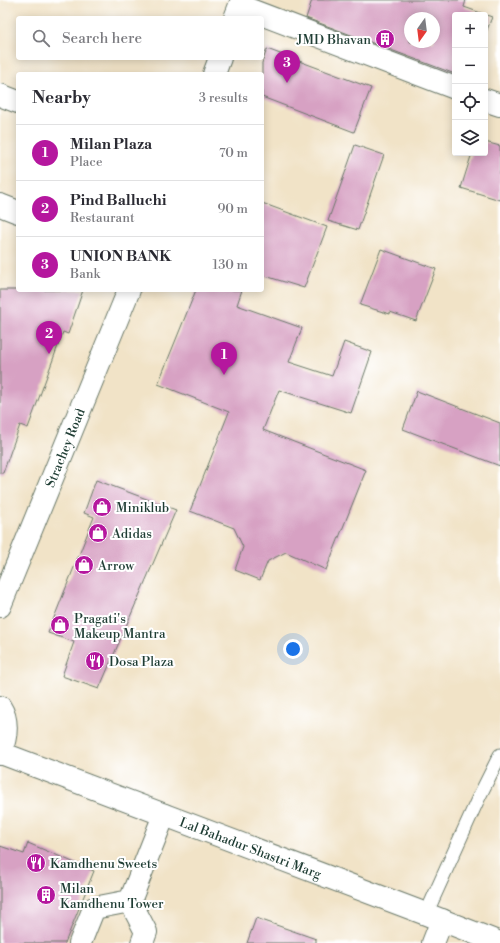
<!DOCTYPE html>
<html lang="en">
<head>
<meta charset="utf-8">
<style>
  :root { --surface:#fff; --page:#f2f2f3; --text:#2b2b33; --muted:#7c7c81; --line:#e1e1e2; --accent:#b5179e }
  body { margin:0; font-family:"Libre Bodoni",serif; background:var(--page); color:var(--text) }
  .controls { position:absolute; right:12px; top:12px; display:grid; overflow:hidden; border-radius:4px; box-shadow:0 2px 10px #0003 }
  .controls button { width:36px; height:36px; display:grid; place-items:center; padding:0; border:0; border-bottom:1px solid var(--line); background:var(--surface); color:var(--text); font:20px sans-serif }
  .compass { position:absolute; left:404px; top:12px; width:36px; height:36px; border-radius:50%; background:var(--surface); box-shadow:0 2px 10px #0003; rotate:194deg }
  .you { position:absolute; left:293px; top:649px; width:14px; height:14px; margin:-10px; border:3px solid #fff; border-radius:50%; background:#1a73e8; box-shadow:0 0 0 6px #1a73e833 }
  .badge { display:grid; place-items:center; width:26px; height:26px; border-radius:50%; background:var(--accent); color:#fff; font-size:13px; font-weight:700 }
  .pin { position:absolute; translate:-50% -33px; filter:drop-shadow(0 1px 2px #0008) }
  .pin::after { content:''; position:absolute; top:21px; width:14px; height:12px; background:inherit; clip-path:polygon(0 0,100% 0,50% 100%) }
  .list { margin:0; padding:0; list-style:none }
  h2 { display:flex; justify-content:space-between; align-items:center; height:52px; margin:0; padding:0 16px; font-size:17px }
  h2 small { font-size:13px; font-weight:400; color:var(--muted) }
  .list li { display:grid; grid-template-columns:26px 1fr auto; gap:12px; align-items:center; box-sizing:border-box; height:56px; padding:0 16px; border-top:1px solid var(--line) }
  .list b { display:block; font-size:15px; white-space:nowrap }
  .list p { margin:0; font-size:13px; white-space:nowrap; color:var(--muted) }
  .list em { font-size:13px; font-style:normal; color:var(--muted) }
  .icon { flex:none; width:22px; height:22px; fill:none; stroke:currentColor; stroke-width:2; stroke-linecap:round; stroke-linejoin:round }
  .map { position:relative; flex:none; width:500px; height:943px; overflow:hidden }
  .search { position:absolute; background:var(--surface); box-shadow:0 2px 10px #0003; left:16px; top:16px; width:248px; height:44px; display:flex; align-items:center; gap:10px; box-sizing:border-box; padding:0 14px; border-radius:4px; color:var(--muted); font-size:15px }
  .panel { position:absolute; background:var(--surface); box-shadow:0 2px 10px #0003; left:16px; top:72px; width:248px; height:220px; border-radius:4px }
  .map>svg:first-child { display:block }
  .building { fill:#d7a1c3; fill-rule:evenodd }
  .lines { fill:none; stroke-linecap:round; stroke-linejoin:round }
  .service-casing { stroke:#687767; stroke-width:15 }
  .minor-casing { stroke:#687767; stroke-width:24 }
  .tertiary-casing { stroke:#687767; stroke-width:24 }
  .service { stroke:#fff; stroke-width:13 }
  .minor { stroke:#fff; stroke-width:22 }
  .tertiary { stroke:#fff; stroke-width:22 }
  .labels { text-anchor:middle; stroke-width:4; stroke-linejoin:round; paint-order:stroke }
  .poi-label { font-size:13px; fill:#1f3d34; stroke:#fff; text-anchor:start }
  .street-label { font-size:13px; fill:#1f3d34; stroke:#fff }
</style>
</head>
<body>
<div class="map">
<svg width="500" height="943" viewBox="0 0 500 943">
  <rect width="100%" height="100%" fill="#fff"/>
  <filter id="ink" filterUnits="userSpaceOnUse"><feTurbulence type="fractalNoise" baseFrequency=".025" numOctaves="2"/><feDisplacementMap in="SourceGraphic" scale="8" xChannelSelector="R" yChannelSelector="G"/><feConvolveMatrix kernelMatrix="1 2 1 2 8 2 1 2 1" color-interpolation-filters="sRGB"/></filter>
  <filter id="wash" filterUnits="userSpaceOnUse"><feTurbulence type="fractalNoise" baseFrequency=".012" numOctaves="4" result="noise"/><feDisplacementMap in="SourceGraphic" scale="16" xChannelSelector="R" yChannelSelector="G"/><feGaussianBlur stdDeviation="0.9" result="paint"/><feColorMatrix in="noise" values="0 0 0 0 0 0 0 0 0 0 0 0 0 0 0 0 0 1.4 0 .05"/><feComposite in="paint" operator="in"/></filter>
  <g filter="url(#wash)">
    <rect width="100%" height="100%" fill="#f1e3c7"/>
    <g id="blocks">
      <g class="building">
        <path d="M312 0H466L464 7 492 17 485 35V15H455V74L306 18ZM410 18H434V42H410Z"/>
        <path d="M267 49 371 88 354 132 262 97V63Z"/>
        <path d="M485 142 500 146V200L461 188 472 153H485Z"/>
        <path d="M355 145 384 155 358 230 328 221Z"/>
        <path d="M262 203 327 227 304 288 262 275Z"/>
        <path d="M381 249 436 269 416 321 390 312V314L360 305Z"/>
        <path d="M0 290H83L68 334 63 332 28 428 20 425 3 473H0Z"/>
        <path d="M196 290H242L237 305 302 328 289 362 332 376 344 342 372 352 351 413 279 390 263 430 366 470 326 570 286 552 268 561 260 580 235 570 243 547 234 528 190 511 229 412 158 384Z"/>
        <path d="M417 391 500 423V466L403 429Z"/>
        <path d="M96 480 176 510 99 689 62 676 74 642 48 633 94 517 84 513Z"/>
        <path d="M28 843 94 871 65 943H0V846L24 854Z"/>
        <path d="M256 918 316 939V943H247Z"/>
      </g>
    </g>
  </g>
  <g filter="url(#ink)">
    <use href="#blocks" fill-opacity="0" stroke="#687767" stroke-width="1"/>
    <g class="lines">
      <g class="service-casing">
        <path id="service" d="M426 914 478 799 500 755"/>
      </g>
      <g class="minor-casing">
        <g id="minor">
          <path d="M240 6 455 88"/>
          <path d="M0 95 18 102"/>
          <path d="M485 100 500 105"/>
          <path d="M0 205 18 212"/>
          <path d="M130 901 146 932 142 943"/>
          <path d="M80 943 94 908 130 901 164 815"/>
          <path d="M433 943 442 920"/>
        </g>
      </g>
      <g class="tertiary-casing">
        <g id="tertiary">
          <path d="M235 18 242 0"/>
          <path d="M214 74 220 58"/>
          <path id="s1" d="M0 606 129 290"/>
          <path d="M0 707C9 721 6 739 0 754"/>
          <path id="s2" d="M1 753 426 914 500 943"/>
        </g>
      </g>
      <use href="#service" class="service"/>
      <use href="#minor" class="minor"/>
      <use href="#tertiary" class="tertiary"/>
    </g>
  </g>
  <defs>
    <g id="building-disc" transform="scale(1)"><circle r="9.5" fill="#b5179e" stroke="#fff"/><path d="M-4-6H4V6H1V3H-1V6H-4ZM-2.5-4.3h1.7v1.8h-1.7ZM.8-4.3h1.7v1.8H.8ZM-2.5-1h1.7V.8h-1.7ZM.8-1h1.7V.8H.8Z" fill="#fff"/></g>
    <g id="shop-disc" transform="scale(1)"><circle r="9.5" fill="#b5179e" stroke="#fff"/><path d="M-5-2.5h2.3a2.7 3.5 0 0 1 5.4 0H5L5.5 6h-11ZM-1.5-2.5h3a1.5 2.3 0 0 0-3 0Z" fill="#fff"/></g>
    <g id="restaurant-disc" transform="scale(1)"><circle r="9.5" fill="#b5179e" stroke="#fff"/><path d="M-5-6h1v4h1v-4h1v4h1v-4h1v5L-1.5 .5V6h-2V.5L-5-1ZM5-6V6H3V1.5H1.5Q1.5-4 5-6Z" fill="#fff"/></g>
  </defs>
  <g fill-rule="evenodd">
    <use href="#building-disc" x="385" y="39"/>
    <use href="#shop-disc" x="102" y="507"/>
    <use href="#shop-disc" x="98" y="533"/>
    <use href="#shop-disc" x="84" y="565"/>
    <use href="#shop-disc" x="60" y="625"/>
    <use href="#restaurant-disc" x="95" y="661"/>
    <use href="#restaurant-disc" x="36" y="863"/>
    <use href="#building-disc" x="46" y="895"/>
  </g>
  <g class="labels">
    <g class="poi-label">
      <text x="371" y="44" text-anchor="end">JMD Bhavan</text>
      <text x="116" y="512">Miniklub</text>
      <text x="112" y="538">Adidas</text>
      <text x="98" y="570">Arrow</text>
      <text x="74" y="623">Pragati's<tspan x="74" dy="15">Makeup Mantra</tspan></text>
      <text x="109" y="666">Dosa Plaza</text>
      <text x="50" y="868">Kamdhenu Sweets</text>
      <text x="60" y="893">Milan<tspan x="60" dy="15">Kamdhenu Tower</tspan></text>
    </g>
    <g class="street-label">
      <text dy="5" stroke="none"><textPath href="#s1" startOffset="171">Strachey Road</textPath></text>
      <text dy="5" stroke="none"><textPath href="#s2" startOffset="267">Lal Bahadur Shastri Marg</textPath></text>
    </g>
  </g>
</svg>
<div class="controls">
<button>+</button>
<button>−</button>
<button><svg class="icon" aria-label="locate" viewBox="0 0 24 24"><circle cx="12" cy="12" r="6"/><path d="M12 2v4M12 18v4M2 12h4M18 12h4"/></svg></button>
<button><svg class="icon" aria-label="layers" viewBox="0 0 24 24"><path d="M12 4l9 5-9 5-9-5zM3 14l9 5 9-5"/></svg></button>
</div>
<svg class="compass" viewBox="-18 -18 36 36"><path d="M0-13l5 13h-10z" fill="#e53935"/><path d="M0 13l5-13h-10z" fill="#7c7c81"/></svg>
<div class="you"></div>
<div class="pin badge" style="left:224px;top:375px">1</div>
<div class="pin badge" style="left:49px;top:354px">2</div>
<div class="pin badge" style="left:287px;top:83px">3</div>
<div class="search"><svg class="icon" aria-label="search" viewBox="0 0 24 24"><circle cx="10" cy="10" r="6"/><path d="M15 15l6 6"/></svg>Search here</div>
<section class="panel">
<h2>Nearby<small>3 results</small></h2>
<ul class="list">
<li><span class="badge">1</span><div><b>Milan Plaza</b><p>Place</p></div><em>70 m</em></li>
<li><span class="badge">2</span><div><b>Pind Balluchi</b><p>Restaurant</p></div><em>90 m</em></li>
<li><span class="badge">3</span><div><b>UNION BANK</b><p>Bank</p></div><em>130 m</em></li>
</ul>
</section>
</div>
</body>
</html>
